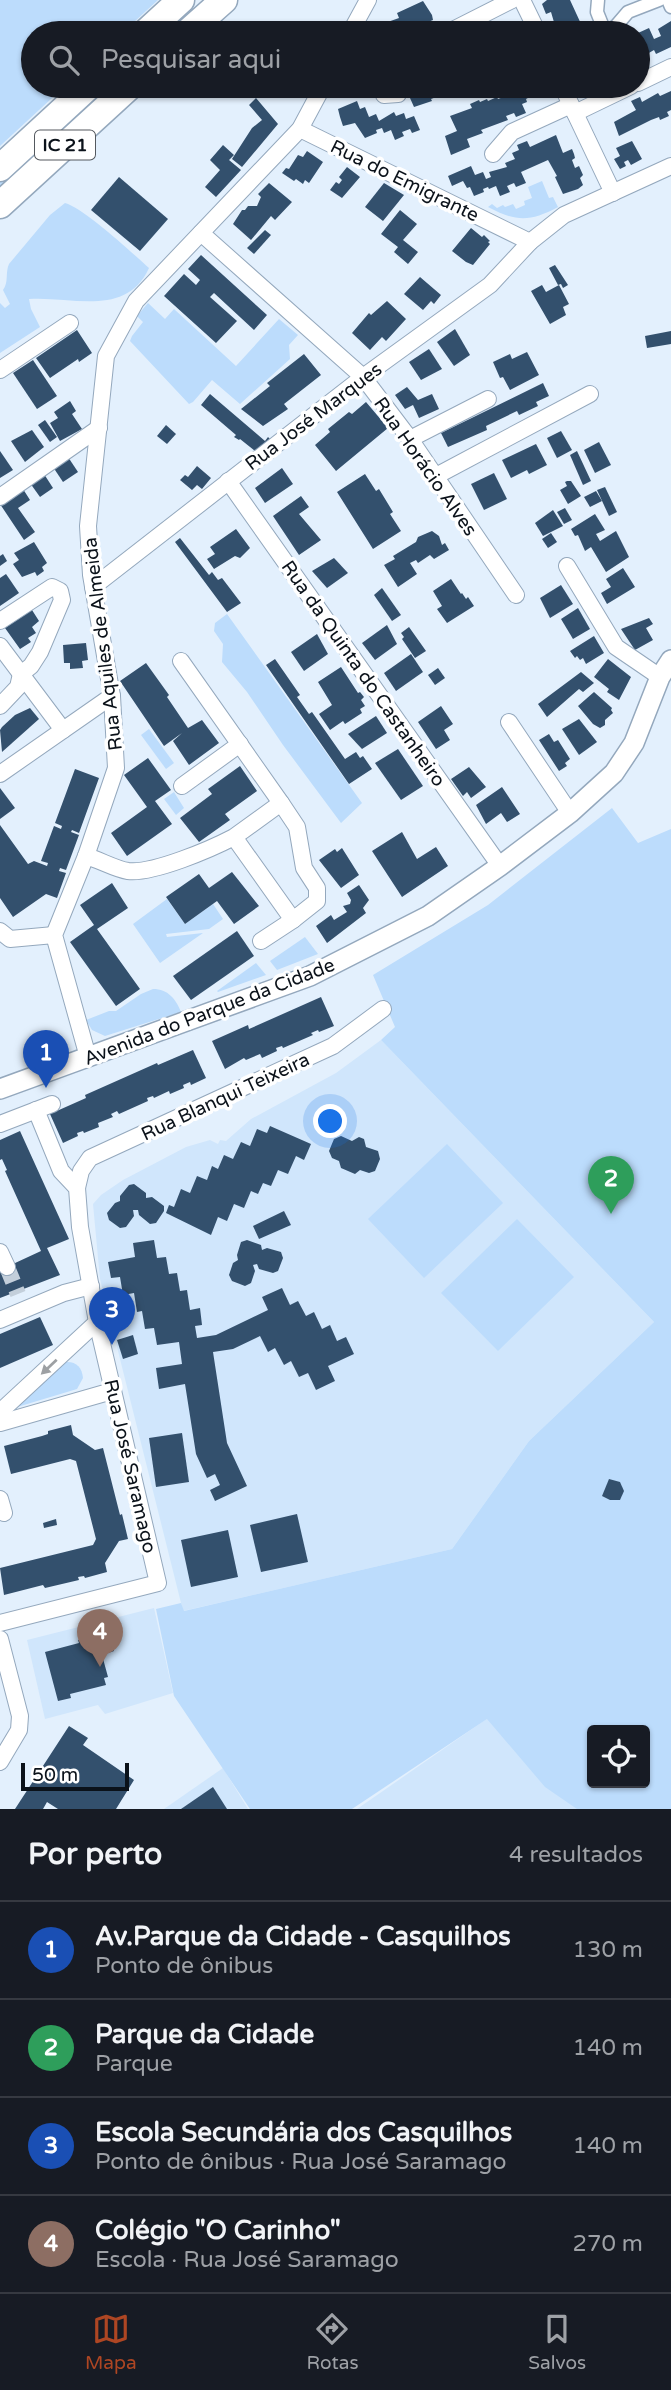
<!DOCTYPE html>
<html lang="pt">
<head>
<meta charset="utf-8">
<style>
  :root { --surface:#171b24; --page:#242831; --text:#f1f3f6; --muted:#9ea1a6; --line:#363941; --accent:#ae4623 }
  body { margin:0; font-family:"Varela Round",sans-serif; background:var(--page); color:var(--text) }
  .controls { position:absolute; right:21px; bottom:21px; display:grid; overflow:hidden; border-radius:7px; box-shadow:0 2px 5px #0004 }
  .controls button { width:63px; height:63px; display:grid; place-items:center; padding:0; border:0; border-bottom:2px solid var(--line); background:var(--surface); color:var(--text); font:35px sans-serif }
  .scale { position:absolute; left:21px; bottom:18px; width:108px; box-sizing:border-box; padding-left:7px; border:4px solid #0b121a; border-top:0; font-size:19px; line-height:24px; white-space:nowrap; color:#0b121a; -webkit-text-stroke:5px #fff; paint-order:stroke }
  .you { position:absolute; left:331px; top:1122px; width:24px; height:24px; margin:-18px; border:5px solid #fff; border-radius:50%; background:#1a73e8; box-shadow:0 0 0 10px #1a73e833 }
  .badge { display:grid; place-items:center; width:46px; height:46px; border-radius:50%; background:var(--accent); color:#fff; font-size:23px; font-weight:700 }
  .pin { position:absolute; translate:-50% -58px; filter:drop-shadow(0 2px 4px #0008) }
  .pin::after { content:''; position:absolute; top:37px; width:24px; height:21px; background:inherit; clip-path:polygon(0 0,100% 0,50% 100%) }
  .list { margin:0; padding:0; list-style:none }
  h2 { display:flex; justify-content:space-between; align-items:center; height:91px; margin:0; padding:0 28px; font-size:30px }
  h2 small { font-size:23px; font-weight:400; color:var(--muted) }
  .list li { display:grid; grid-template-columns:46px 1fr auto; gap:21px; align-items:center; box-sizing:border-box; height:98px; padding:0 28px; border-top:2px solid var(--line) }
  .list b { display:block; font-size:26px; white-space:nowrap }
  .list p { margin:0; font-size:23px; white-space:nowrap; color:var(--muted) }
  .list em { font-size:23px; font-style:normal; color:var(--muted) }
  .icon { flex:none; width:38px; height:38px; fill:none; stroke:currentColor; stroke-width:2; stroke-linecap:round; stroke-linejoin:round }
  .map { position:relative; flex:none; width:671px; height:1809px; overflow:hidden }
  .search { position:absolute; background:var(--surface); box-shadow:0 2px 5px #0004; left:21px; right:21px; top:21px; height:77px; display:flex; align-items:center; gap:18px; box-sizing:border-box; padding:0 24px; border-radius:38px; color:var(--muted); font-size:26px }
  .sheet { height:483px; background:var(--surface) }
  nav { display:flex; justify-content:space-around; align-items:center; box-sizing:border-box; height:98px; border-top:2px solid var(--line); background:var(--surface); font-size:19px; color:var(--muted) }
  nav a { display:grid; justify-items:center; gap:4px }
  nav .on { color:var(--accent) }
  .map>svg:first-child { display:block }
  .built { fill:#d0e6fc }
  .green { fill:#bcdcfc; fill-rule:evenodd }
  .building { fill:#33506d }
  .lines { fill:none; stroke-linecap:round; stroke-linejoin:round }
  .minor-tunnel { stroke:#c3cfdb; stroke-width:16; stroke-dasharray:16 8; stroke-linecap:butt }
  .pedestrian-casing { stroke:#94a8bd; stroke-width:15 }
  .minor-casing { stroke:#94a8bd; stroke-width:18 }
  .tertiary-casing { stroke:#94a8bd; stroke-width:22 }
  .trunk-casing { stroke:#94a8bd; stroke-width:29 }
  .pedestrian { stroke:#fff; stroke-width:12 }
  .minor { stroke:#fff; stroke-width:16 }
  .tertiary { stroke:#fff; stroke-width:19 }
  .trunk { stroke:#fff; stroke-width:26 }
  .oneway { fill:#9da0a3 }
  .labels { text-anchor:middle; stroke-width:7; stroke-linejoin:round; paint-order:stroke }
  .shield { fill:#fff; stroke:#54595f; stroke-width:2 }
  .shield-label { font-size:18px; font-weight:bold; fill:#0b121a }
  .street-label { font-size:19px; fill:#0b121a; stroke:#fff }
</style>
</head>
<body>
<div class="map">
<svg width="671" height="1809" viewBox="0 0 671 1809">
  <rect width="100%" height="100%" fill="#e3f0fd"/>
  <g class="built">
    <path d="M381 1040 654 1322 529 1441 452 1549 183 1611 100 1279 93 1204 101 1195 123 1180 186 1147 210 1140 218 1144 220 1140 226 1141 251 1119 336 1073Z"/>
    <path d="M154 1608 173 1693 105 1714 98 1705 45 1719 27 1640Z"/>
    <path d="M488 1718 608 1809H357Z"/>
    <path d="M223 1768 248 1809H164Z"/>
  </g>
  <g class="green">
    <path d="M0 0H158L122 33H33V86H65L0 146Z"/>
    <path d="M100 86H113L0 190V178Z"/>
    <path d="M542 181 549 198 553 197 558 207C530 222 516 222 488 207L492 204 497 208 503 205 505 207 513 204 516 209 525 205 524 201 532 198 528 187Z"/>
    <path d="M65 203C84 208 132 253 149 268 126 318 72 296 29 299L31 309 40 327 0 353V303L5 308 10 304 3 290C9 282 5 273 9 264L50 215Z"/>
    <path d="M148 303 165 319 174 309 236 366 279 319 298 335 289 345 290 359 240 404 212 380 193 402 189 404 130 341 132 336 143 322 137 316Z"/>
    <path d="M227 614 362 803 341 823 283 745 247 692 222 662 223 644 214 631 215 623Z"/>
    <path d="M149 729 174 763 166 769 141 735Z"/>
    <path d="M174 792 184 808 176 815 164 799Z"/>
    <path d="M612 808 638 843 671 829V1809H577L545 1787 487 1719 352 1809H250L174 1696 156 1609 181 1603 184 1611 452 1549 529 1441 654 1322 381 1040 395 1027 373 975 488 905ZM592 1730H645V1783H592Z"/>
    <path d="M167 899 185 924 213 904 223 919 209 929 166 934 167 937 203 933 160 963 133 924Z"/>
    <path d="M305 937 318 954 277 970 270 961Z"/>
    <path d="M256 963 266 975 218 992 217 991Z"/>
    <path d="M153 989C168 989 176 999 181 1012L105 1036 92 1030 86 1020 109 1011H116L141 994Z"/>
    <path d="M447 1144 503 1203 424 1278 368 1219Z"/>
    <path d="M517 1219 574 1277 498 1351 441 1293Z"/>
    <path d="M65 1362C76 1361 82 1367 83 1378L77 1389 14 1408Z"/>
  </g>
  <g class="building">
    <path d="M547 0H570L582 26 573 33H563L558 28 556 29 551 12 546 14 542 4Z"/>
    <path d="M423 1 432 15 433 20 428 22 429 25 415 33H386L382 24 399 18 397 13Z"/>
    <path d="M671 21V47L656 54 654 50 647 54 650 60 641 64 638 61V33L649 28 654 39 661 36 658 29Z"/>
    <path d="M343 86H368L345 95Z"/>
    <path d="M422 86H434L439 96 431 99 432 101 414 107 410 98 424 91Z"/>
    <path d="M521 86H536L539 92 526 99 527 102 522 104 526 113 516 117 514 113 506 116 508 120 481 130 483 133 467 139 470 147 451 155 445 136 457 131 450 116 472 108 470 104 479 100 480 102 487 99 488 101 497 97 498 99 506 96 505 93Z"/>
    <path d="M671 91V110L667 112 669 116 660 120 659 117 651 120 619 136 614 122 636 110 631 101 640 97 642 102 658 93 660 96Z"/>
    <path d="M256 98 278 124 242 167 232 159 252 128 262 120 249 105Z"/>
    <path d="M357 101 360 109 365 107 369 117 376 114 379 121 394 112 396 116 404 113 406 119 414 116 420 130 412 133 410 129 402 132 404 136 395 140 391 130 384 133 382 128 376 130 377 133 365 138 355 123 343 126 340 117 338 109Z"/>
    <path d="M556 135 563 153 572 149 574 154 575 158 572 160 575 168 579 166 583 175 580 178 583 185 578 189 563 194 555 177 557 176 548 160 521 172 526 183 516 187 514 183 507 186 510 192 500 196 496 186 489 189 488 187 483 189 484 192 474 196 470 187 467 188 463 181 452 186 448 176 471 166 475 175 483 172 486 179 491 177 489 172 507 167 505 163 515 159 512 153 519 150 517 145 527 141 530 147Z"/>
    <path d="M632 141 642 159 631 165 628 160 624 162 626 166 620 169 614 159 620 156 616 148Z"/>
    <path d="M223 145 234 155 229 160 241 170 216 197 205 187 220 170 210 160Z"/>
    <path d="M307 151 323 162 309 183 305 180 303 184 296 179 294 181 282 173 286 168 289 169 298 155 303 157Z"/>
    <path d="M347 167 360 177 342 198 330 190 336 182 339 184 342 180 339 177Z"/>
    <path d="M119 177 168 219 140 251 91 210Z"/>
    <path d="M269 183 292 202 275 220 271 216 251 240 233 224 242 210H245L248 206H257L261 197 258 194Z"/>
    <path d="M384 183 404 195 383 221 365 207Z"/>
    <path d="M400 210 417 224 403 240 418 252 408 264 394 252 398 247 381 234Z"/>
    <path d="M471 228 482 237 484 235 490 241 488 242 490 244 473 265 466 262 452 251Z"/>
    <path d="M265 230 271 235 254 254 247 248Z"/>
    <path d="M201 255 267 315 254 330 214 293 210 297 237 321 216 343 164 296 184 274 196 285 200 280 188 269Z"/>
    <path d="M555 265 568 285 563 288 561 284 558 285 549 268Z"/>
    <path d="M420 277 441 295 434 304 431 301 423 310 404 294Z"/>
    <path d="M542 285 546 292 559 285 569 304 563 307 566 315 550 324 531 291Z"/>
    <path d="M387 301 406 319 386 341 382 337 370 350 352 333 369 313 371 315Z"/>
    <path d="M455 329 470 355 454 366 437 342Z"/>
    <path d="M77 330 92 353 79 362 78 359 50 378 36 358Z"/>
    <path d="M671 331V344L647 348 645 336Z"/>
    <path d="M429 349 442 369 421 380 409 362Z"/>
    <path d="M527 352 539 375 510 390 503 377 500 378 493 362 510 354 512 359Z"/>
    <path d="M304 354 321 375 284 404 288 409 263 426 241 409 270 386 267 383Z"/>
    <path d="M33 360 57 396 37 409 13 373Z"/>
    <path d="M543 383 549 396 536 402 538 406 519 415 517 411 486 426 487 430 448 447 441 433Z"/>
    <path d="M407 387 418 400 432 394 439 409 419 418 413 405 405 409 395 395Z"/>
    <path d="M210 394 265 441 268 437 271 440 259 454 240 439 239 440 234 437 236 435 201 405Z"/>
    <path d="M70 401 76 411 72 414 82 429 60 441 50 423 58 418 54 412Z"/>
    <path d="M366 402 388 428 336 471 315 445 330 432 328 429 349 412 352 414Z"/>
    <path d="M45 420 57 437 50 442 38 425Z"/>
    <path d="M166 425 176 434 167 444 157 436Z"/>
    <path d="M32 430 44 447 25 462 11 441Z"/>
    <path d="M561 431 572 450 557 458 547 438Z"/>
    <path d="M599 442 611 465 595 473 584 450Z"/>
    <path d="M536 444 547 465 529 474 527 470 511 478 502 460Z"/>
    <path d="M0 451 13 470 0 478Z"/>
    <path d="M577 451 591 481 583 485 570 455Z"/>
    <path d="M68 457 78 472 63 482 53 467Z"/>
    <path d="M197 466 211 478 202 489 197 485 192 490 180 480 185 475 188 477Z"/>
    <path d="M282 468 293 484 265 503 255 488Z"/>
    <path d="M494 473 507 499 484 510 471 484Z"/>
    <path d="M44 474 53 488 40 497 30 483Z"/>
    <path d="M365 474 376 491 379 489 393 512 390 514 401 531 373 549 337 492Z"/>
    <path d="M567 481H571L581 496 568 504 560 490 567 486 565 482Z"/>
    <path d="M605 487 617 512 609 516 597 490Z"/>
    <path d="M23 489 30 500 18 508 35 532 24 540 0 504Z"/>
    <path d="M596 491 602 501 590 507 584 497Z"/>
    <path d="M301 496 309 507 299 514 321 540 299 555 273 516Z"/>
    <path d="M565 508 572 520 564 524 557 512Z"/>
    <path d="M553 510 563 526 543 536 535 523Z"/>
    <path d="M595 514 605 530 596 534 600 541 616 531 629 557 606 572 591 547 585 551 578 535 575 536 571 529Z"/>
    <path d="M236 529 250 548 240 558 235 556 214 569 207 559 215 554 210 547Z"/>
    <path d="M432 531 439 536 442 545 445 543 449 550 434 559 430 555 418 563 416 560 410 563 417 574 398 587 384 565 395 559 393 556 416 542 418 537Z"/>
    <path d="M551 533 557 542 548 548 542 539Z"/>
    <path d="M180 538 209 575 212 572 218 580 222 578 241 603 227 612 175 542Z"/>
    <path d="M34 542 47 563 42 567 44 571 37 576 35 572 22 577 13 564 19 560 14 553Z"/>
    <path d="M3 554 7 561 0 566V556Z"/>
    <path d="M334 558 348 573 327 588 312 571Z"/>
    <path d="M623 568 635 587 607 604 601 593 611 587 606 579Z"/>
    <path d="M6 574 19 593 0 606V578Z"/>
    <path d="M451 579 461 594 462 593 466 599 468 597 474 606 447 623 437 609 442 606 433 591Z"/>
    <path d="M561 585 573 604 550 618 540 598Z"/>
    <path d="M382 588 401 615 392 621 374 595Z"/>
    <path d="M578 608 590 629 573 639 561 619Z"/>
    <path d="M32 610 39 621 32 627 36 633 28 638 31 642 20 649 5 628Z"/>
    <path d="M649 618 653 624 646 628 653 640 635 650 621 629Z"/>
    <path d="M387 625 397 644 375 660 362 643Z"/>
    <path d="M409 627 426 651 415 658 402 639 404 637 401 633Z"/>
    <path d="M317 634 328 654 304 671 291 652Z"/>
    <path d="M594 636 604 653 586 664 583 658 580 660 577 656 575 658 570 651Z"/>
    <path d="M86 643 88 660 82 661 83 668 70 669V663H64L63 645Z"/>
    <path d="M411 654 423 672 396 691 384 673Z"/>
    <path d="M275 659 300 695 297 697 309 714 312 712 345 759 356 752 360 758 363 756 372 769 349 784 266 665Z"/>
    <path d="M608 659 631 677 619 700 607 692 609 689 594 677Z"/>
    <path d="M146 663 169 695 167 697 188 728 202 720 219 743 189 765 173 741 182 733 164 746 120 681Z"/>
    <path d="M341 667 358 693 360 692 364 697 361 700 365 706 360 709 362 713 345 724 343 721 330 730 319 714 332 705 318 682Z"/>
    <path d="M438 668 445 678 435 685 428 675Z"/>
    <path d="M581 672 594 683 583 692 579 689 547 717 538 704Z"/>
    <path d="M594 692 612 708 611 710 613 713 605 720V725L600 728 593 724 578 706Z"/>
    <path d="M441 706 453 724 444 730 450 740 436 749 418 722Z"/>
    <path d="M30 708 39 719 2 752 0 730 2 727 15 715Z"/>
    <path d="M376 716 387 733 362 749 348 734Z"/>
    <path d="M579 719 597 742 579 755 562 729Z"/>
    <path d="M549 734 554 742 558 740 570 759 565 763 567 766 559 771 539 740Z"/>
    <path d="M398 749 423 786 401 800 375 763Z"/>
    <path d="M148 758 171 790 155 801 172 824 127 856 111 833 147 807 124 775Z"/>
    <path d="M240 766 257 791 225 814 230 820 199 842 180 818 212 794 208 789Z"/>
    <path d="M469 767 486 787 471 798 467 792 463 796 451 779Z"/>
    <path d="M75 769 99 778 79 833 72 830 71 832 79 835 66 870 60 868 59 871 66 873 57 898 46 894 13 917 0 898V825L28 864 34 861 47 866 48 863 41 861 54 826 61 829 62 826 55 823Z"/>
    <path d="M502 787 520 814 507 822 501 813 486 824 476 805Z"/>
    <path d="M0 788 15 808 0 819Z"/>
    <path d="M402 832 417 859 436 847 448 866 402 897 372 851Z"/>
    <path d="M342 848 359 875 341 888 319 860 335 849 337 852Z"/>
    <path d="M232 872 259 906 234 924 217 901 185 924 166 897 199 874 209 888Z"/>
    <path d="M112 883 128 908 97 929 140 989 116 1006 70 942 94 925 80 905Z"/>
    <path d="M359 885 369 900 363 908 366 913 327 943 316 926 331 915 334 920 347 912 343 906 350 904 351 900 347 893Z"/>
    <path d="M237 931 254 956 191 1000 173 976Z"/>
    <path d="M321 997 334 1026 319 1032 318 1030 311 1033 313 1035 283 1048 282 1046 276 1048 277 1051 262 1058 260 1054 246 1060 244 1058 225 1069 212 1041 248 1025 249 1029Z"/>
    <path d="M193 1050 206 1078 191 1085 190 1082 183 1085 184 1088 170 1094 169 1091 154 1098 153 1096 147 1098 148 1101 119 1114 117 1111 111 1114 113 1117 98 1123 99 1127 84 1133 83 1131 77 1133 78 1136 63 1143 50 1114 86 1098 85 1095 157 1063 158 1065Z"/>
    <path d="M270 1126 311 1144 304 1160 296 1156 288 1174 278 1170 271 1186 263 1183 258 1194 251 1191 244 1208 234 1204 227 1221 218 1217 211 1235 166 1213 169 1205 174 1207 181 1189 190 1193 197 1176 207 1180 212 1166 218 1169 224 1155 233 1159 241 1142 250 1146 257 1129 267 1133Z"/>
    <path d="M20 1131 69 1239 47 1248 60 1275 0 1298V1270L41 1251 5 1171 7 1170 2 1159 0 1160V1140Z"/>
    <path d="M341 1136 352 1141 359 1137 364 1139 366 1147 378 1151 380 1159 375 1171 369 1173 360 1170 355 1174 341 1168 339 1161 332 1158 329 1151 334 1139Z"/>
    <path d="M134 1184 146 1193V1198L152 1197 164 1206V1211L156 1223 150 1224 139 1215 138 1210H133L134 1216 126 1227 120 1228 109 1220 107 1213 115 1203 120 1201V1196L129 1185Z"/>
    <path d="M284 1211 291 1225 259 1239 253 1226Z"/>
    <path d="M154 1240 157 1258 166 1257 169 1274 177 1273 180 1291 187 1290 190 1310 200 1308 202 1325 195 1326 197 1338 216 1335 268 1310 262 1297 282 1288 290 1305 298 1301 306 1316 314 1312 322 1329 330 1325 337 1341 346 1337 354 1354 328 1366 335 1381 316 1390 308 1373 299 1377 291 1361 284 1365 275 1348 268 1352 260 1336 233 1349 213 1352 227 1443 247 1486 215 1501 210 1490 220 1485 215 1474 207 1478 196 1454 185 1384 159 1389 156 1368 182 1364 179 1342 157 1345 154 1328 145 1329 142 1311 137 1312 134 1293 123 1295 120 1277 111 1278 108 1262 135 1257 133 1243Z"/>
    <path d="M247 1240 261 1245 262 1250 267 1248 281 1252 283 1258 278 1271 273 1273 259 1269 257 1264 253 1265 255 1271 251 1283 245 1286 232 1281 229 1275 233 1263 238 1260 237 1255 241 1242Z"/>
    <path d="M40 1317 53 1345 0 1368V1334Z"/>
    <path d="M133 1335 138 1354 123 1359 117 1340Z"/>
    <path d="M71 1425 73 1435 95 1450 103 1448 120 1515 122 1514 128 1539 119 1541 105 1563 107 1572 85 1578 84 1576 78 1577 79 1580 45 1588 43 1585 4 1595 0 1568 93 1545 96 1539 76 1461 70 1459 11 1474 4 1446 42 1436 48 1434V1431Z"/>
    <path d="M182 1433 189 1482 156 1487 149 1438Z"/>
    <path d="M609 1479 620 1482 624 1491 620 1500H610L602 1496Z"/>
    <path d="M297 1514 308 1562 261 1572 250 1525Z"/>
    <path d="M56 1519 57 1525 44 1528 43 1523Z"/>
    <path d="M228 1530 238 1577 191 1587 181 1540Z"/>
    <path d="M98 1635V1638L111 1635 114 1651 102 1655 108 1677 104 1678 106 1685 70 1694 71 1698 58 1701 45 1652 79 1643 78 1640Z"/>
    <path d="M69 1726 88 1738 83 1745 134 1780 116 1809H58L47 1802 43 1809H15Z"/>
    <path d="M213 1787 227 1809H181Z"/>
  </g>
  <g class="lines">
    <path class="minor-tunnel" d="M7 1267 18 1294"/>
    <g class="pedestrian-casing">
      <g id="pedestrian">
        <path d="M598 0 597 12 605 32"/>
        <path d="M668 0 671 7"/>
        <path d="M603 33 616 26 628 12 659 0"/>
      </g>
    </g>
    <g class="minor-casing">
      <g id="minor">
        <path d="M522 0 538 33"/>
        <path d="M350 33 368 0"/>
        <path d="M447 33 512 0"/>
        <path d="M638 83 671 67"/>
        <path d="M562 86 613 193"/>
        <path d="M384 95 398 94 400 86"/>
        <path d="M575 113 631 86"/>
        <path d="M300 129 530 242 564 215 671 166"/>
        <path d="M493 154 512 132 571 105"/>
        <path d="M201 233 363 377 410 439 516 595"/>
        <path d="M0 370 70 323"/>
        <path d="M410 439 488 399"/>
        <path d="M436 476 590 394"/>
        <path d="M228 481 500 866"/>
        <path d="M0 497 99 428"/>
        <path d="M567 566 616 647 660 677"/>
        <path d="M93 587 363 377 490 285 530 242"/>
        <path d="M0 621 52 587 60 591 62 600 40 652 31 666 21 674 18 687 0 706"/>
        <path d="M0 646 63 730"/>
        <path d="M181 661 281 803"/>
        <path d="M509 722 570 813"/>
        <path d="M0 774 112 696"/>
        <path d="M182 786 240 744"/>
        <path d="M86 856C100 860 115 869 128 871 153 874 211 849 234 837L293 920 317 901V888L304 868 297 827 281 803 234 837"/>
        <path d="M0 931 10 939 54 935"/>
        <path d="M261 941 293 920"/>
        <path d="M88 1057 54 935 86 856 116 768 112 696 91 575 88 526 106 356 136 301 300 129 323 86"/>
        <path d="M0 1124 52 1104"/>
        <path d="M77 1188 81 1171 90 1158 333 1046 383 1009"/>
        <path d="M0 1252 7 1267"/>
        <path d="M0 1320 64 1293 91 1286"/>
        <path d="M0 1412 97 1322"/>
        <path d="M0 1423 112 1391"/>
        <path d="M0 1499 4 1513"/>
        <path d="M0 1623 158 1583 97 1322 80 1227 77 1188 61 1171 36 1110"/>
        <path d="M0 1639 20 1716 19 1730 0 1762"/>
      </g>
    </g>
    <g class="tertiary-casing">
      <path id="tertiary" d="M0 1089 310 976 428 916 500 866 570 813 614 773 634 743 660 677 671 660"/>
    </g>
    <g class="trunk-casing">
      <g id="trunk">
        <path d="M145 33 181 0"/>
        <path d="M187 33 224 0"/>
        <path d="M0 168 89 86"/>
        <path d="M0 205 130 86"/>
      </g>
    </g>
    <use href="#pedestrian" class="pedestrian"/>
    <use href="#minor" class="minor"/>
    <use href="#tertiary" class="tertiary"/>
    <use href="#trunk" class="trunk"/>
  </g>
  <defs><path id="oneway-solid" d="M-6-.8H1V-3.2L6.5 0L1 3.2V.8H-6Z" transform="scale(1.75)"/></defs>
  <use class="oneway" href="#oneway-solid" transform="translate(49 1367) rotate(137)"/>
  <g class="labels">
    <rect class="shield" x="35" y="130.5" width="60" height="29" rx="5"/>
    <g class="shield-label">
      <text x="65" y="151">IC 21</text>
    </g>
    <g class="street-label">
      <text transform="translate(405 180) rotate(26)" y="7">Rua do Emigrante</text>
      <text transform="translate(313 416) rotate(-37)" y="7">Rua José Marques</text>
      <text transform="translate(426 466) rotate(55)" y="7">Rua Horácio Alves</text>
      <text transform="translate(102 644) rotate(-97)" y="7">Rua Aquiles de Almeida</text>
      <text transform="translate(364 673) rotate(55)" y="7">Rua da Quinta do Castanheiro</text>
      <text transform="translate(209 1011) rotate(-21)" y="7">Avenida do Parque da Cidade</text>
      <text transform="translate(225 1096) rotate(-25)" y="7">Rua Blanqui Teixeira</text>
      <text transform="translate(131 1466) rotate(77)" y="7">Rua José Saramago</text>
    </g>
  </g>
</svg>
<div class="controls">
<button><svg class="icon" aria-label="locate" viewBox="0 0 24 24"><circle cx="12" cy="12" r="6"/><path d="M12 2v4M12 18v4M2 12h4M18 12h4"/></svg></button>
</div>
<div class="scale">50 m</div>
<div class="you"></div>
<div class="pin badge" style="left:46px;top:1088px;background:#1a4fb4">1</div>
<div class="pin badge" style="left:611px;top:1214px;background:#2e9e5b">2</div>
<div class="pin badge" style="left:112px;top:1345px;background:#1a4fb4">3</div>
<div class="pin badge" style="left:100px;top:1667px;background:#8d6e63">4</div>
<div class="search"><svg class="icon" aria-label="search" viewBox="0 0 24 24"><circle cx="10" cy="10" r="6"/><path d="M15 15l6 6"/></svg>Pesquisar aqui</div>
</div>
<section class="sheet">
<h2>Por perto<small>4 resultados</small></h2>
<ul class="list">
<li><span class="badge" style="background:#1a4fb4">1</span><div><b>Av.Parque da Cidade - Casquilhos</b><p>Ponto de ônibus</p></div><em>130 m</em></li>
<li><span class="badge" style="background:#2e9e5b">2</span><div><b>Parque da Cidade</b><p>Parque</p></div><em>140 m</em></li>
<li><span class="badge" style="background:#1a4fb4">3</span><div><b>Escola Secundária dos Casquilhos</b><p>Ponto de ônibus · Rua José Saramago</p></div><em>140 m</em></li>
<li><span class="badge" style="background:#8d6e63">4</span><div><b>Colégio &quot;O Carinho&quot;</b><p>Escola · Rua José Saramago</p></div><em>270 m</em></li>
</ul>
</section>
<nav>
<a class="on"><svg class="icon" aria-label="map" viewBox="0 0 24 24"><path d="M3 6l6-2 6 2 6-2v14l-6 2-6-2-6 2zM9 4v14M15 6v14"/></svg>Mapa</a>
<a><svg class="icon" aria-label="directions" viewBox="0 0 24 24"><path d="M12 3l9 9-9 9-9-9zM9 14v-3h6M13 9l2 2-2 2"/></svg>Rotas</a>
<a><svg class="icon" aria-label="saved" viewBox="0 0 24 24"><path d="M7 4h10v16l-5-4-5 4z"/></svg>Salvos</a>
</nav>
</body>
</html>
